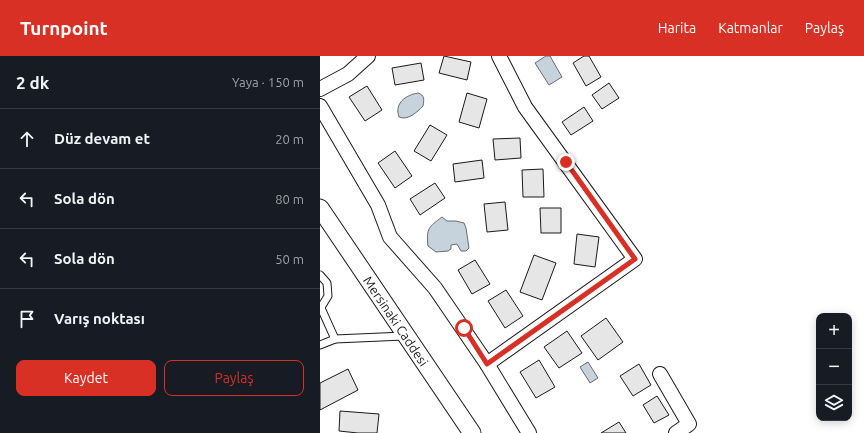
<!DOCTYPE html>
<html lang="tr">
<head>
<meta charset="utf-8">
<style>
  :root { --surface:#171b24; --page:#242831; --text:#f1f3f6; --muted:#9ea1a6; --line:#363941; --accent:#d93025 }
  body { margin:0; font-family:Ubuntu,sans-serif; background:var(--page); color:var(--text) }
  .controls { position:absolute; right:12px; bottom:12px; display:grid; overflow:hidden; border-radius:8px; box-shadow:0 2px 10px #0003 }
  .controls button { width:36px; height:36px; display:grid; place-items:center; padding:0; border:0; border-bottom:1px solid var(--line); background:var(--surface); color:var(--text); font:20px sans-serif }
  .stop { position:absolute; width:12px; height:12px; margin:-9px; border:3px solid #d93025; border-radius:50%; background:#fff }
  .stop.end { background:#d93025; border-color:#fff; box-shadow:0 1px 4px #0008 }
  .list { margin:0; padding:0; list-style:none }
  h2 { display:flex; justify-content:space-between; align-items:center; height:52px; margin:0; padding:0 16px; font-size:17px }
  h2 small { font-size:13px; font-weight:400; color:var(--muted) }
  .list li { display:grid; grid-template-columns:26px 1fr auto; gap:12px; align-items:center; box-sizing:border-box; height:60px; padding:0 16px; border-top:1px solid var(--line) }
  .list b { display:block; font-size:15px; white-space:nowrap }
  .list em { font-size:13px; font-style:normal; color:var(--muted) }
  .actions { display:flex; gap:8px; padding:12px 16px }
  .actions a { flex:1; padding:9px 0; border:1px solid var(--accent); border-radius:8px; text-align:center; font-size:14px; color:var(--accent) }
  .actions .main { background:var(--accent); color:#fff }
  .icon { flex:none; width:22px; height:22px; fill:none; stroke:currentColor; stroke-width:2; stroke-linecap:round; stroke-linejoin:round }
  .map { position:relative; flex:none; width:544px; height:377px; overflow:hidden }
  header { display:flex; align-items:center; gap:24px; box-sizing:border-box; height:56px; padding:0 20px; background:var(--accent); color:#fff }
  header strong { font-size:19px }
  nav { display:flex; gap:22px; margin-inline-start:auto; font-size:14px }
  main { display:flex }
  aside { flex:1; background:var(--surface) }
  .map>svg:first-child { display:block }
  .water { fill:#c6d2dc; stroke:#6a6a6a }
  .building { fill:#e6e6e6; stroke:#1a1a1a }
  .lines { fill:none; stroke-linecap:round; stroke-linejoin:round }
  .service-casing { stroke:#1a1a1a; stroke-width:9 }
  .minor-casing { stroke:#1a1a1a; stroke-width:16 }
  .tertiary-casing { stroke:#1a1a1a; stroke-width:19 }
  .service { stroke:#fff; stroke-width:7 }
  .minor { stroke:#fff; stroke-width:14 }
  .tertiary { stroke:#fff; stroke-width:17 }
  .route { stroke:#d93025; stroke-width:5 }
  .labels { text-anchor:middle; stroke-width:3; stroke-linejoin:round; paint-order:stroke }
  .street-label { font-size:13px; fill:#1a1a1a; stroke:#fff }
</style>
</head>
<body>
<header>
<strong>Turnpoint</strong>
<nav><a>Harita</a><a>Katmanlar</a><a>Paylaş</a></nav>
</header>
<main>
<aside>
<h2>2 dk<small>Yaya · 150 m</small></h2>
<ul class="list">
<li><svg class="icon" aria-label="ahead" viewBox="0 0 24 24"><path d="M12 20V5M6 11l6-6 6 6"/></svg><div><b>Düz devam et</b></div><em>20 m</em></li>
<li><svg class="icon" aria-label="left" viewBox="0 0 24 24"><path d="M17 20v-9H6M10 6l-5 5 5 5"/></svg><div><b>Sola dön</b></div><em>80 m</em></li>
<li><svg class="icon" aria-label="left" viewBox="0 0 24 24"><path d="M17 20v-9H6M10 6l-5 5 5 5"/></svg><div><b>Sola dön</b></div><em>50 m</em></li>
<li><svg class="icon" aria-label="arrive" viewBox="0 0 24 24"><path d="M6 21V4h12l-3 4 3 4H6"/></svg><div><b>Varış noktası</b></div></li>
</ul>
<div class="actions"><a class="main">Kaydet</a><a>Paylaş</a></div>
</aside>
<div class="map">
<svg width="544" height="377" viewBox="0 0 544 377">
  <rect width="100%" height="100%" fill="#fff"/>
  <g class="water">
    <path d="M226 0H230L242 21 229 29 215 7Z"/>
    <path d="M98 37C105 39 104 44 103 50 97 56 88 65 79 61 74 47 86 39 98 37Z"/>
    <path d="M122 161 127 165H136L144 167 146 172 149 192 146 195H141L137 188 131 189V193L128 195 116 196 108 190C106 172 109 171 122 161Z"/>
    <path d="M268 306 278 322 270 327 260 311Z"/>
  </g>
  <g class="building">
    <path d="M124 0 151 6 147 24 119 17Z"/>
    <path d="M264 0H269L281 21 266 30 253 7Z"/>
    <path d="M101 7 104 24 75 29 72 12Z"/>
    <path d="M289 27 299 42 282 53 272 39Z"/>
    <path d="M47 30 62 54 45 65 29 41Z"/>
    <path d="M147 37 167 43 159 72 139 66Z"/>
    <path d="M264 51 273 65 251 79 242 66Z"/>
    <path d="M110 69 127 79 111 105 94 95Z"/>
    <path d="M200 82 201 102 175 104 173 83Z"/>
    <path d="M75 95 92 120 75 132 58 107Z"/>
    <path d="M162 104 164 122 135 126 133 108Z"/>
    <path d="M223 113 224 141H203L202 114Z"/>
    <path d="M115 127 125 142 100 159 90 143Z"/>
    <path d="M185 146 188 174 167 176 164 148Z"/>
    <path d="M220 152H241V177H221Z"/>
    <path d="M257 178 279 181 275 211 254 208Z"/>
    <path d="M214 199 236 207 222 244 200 236Z"/>
    <path d="M155 204 170 228 152 238 138 214Z"/>
    <path d="M186 234 203 260 185 272 168 245Z"/>
    <path d="M286 262 303 286 278 304 261 280Z"/>
    <path d="M247 275 262 297 239 312 224 291Z"/>
    <path d="M219 304 235 331 216 342 200 316Z"/>
    <path d="M319 308 331 329 313 340 300 320Z"/>
    <path d="M28 313 38 334 0 354V327Z"/>
    <path d="M337 340 349 359 334 367 323 349Z"/>
    <path d="M20 355 59 358 57 377H38L19 375Z"/>
    <path d="M299 366 306 377H281Z"/>
  </g>
  <g class="lines">
    <g class="service-casing">
      <g id="service">
        <path d="M0 219 7 227 8 240 0 253"/>
        <path d="M1 252 15 283 84 280"/>
        <path d="M0 289 15 283"/>
      </g>
    </g>
    <g class="minor-casing">
      <g id="minor">
        <path d="M0 33 28 18 48 0"/>
        <path d="M0 50 58 149 70 181 115 232 167 308 209 377"/>
        <path d="M167 308 315 203 205 51 179 0"/>
        <path d="M340 318 369 368 356 377"/>
      </g>
    </g>
    <g class="tertiary-casing">
      <path id="tertiary" d="M0 152 152 377"/>
    </g>
    <use href="#service" class="service"/>
    <use href="#minor" class="minor"/>
    <use href="#tertiary" class="tertiary"/>
  </g>
  <g class="lines">
    <path class="route" d="M144 272 167 308 315 203 246 106"/>
  </g>
  <g class="labels">
    <g class="street-label">
      <text transform="translate(76 265) rotate(56)" y="5">Mersinaki Caddesi</text>
    </g>
  </g>
</svg>
<div class="controls">
<button>+</button>
<button>−</button>
<button><svg class="icon" aria-label="layers" viewBox="0 0 24 24"><path d="M12 4l9 5-9 5-9-5zM3 14l9 5 9-5"/></svg></button>
</div>
<div class="stop" style="left:144px;top:272px"></div>
<div class="stop end" style="left:246px;top:106px"></div>
</div>
</main>
</body>
</html>
